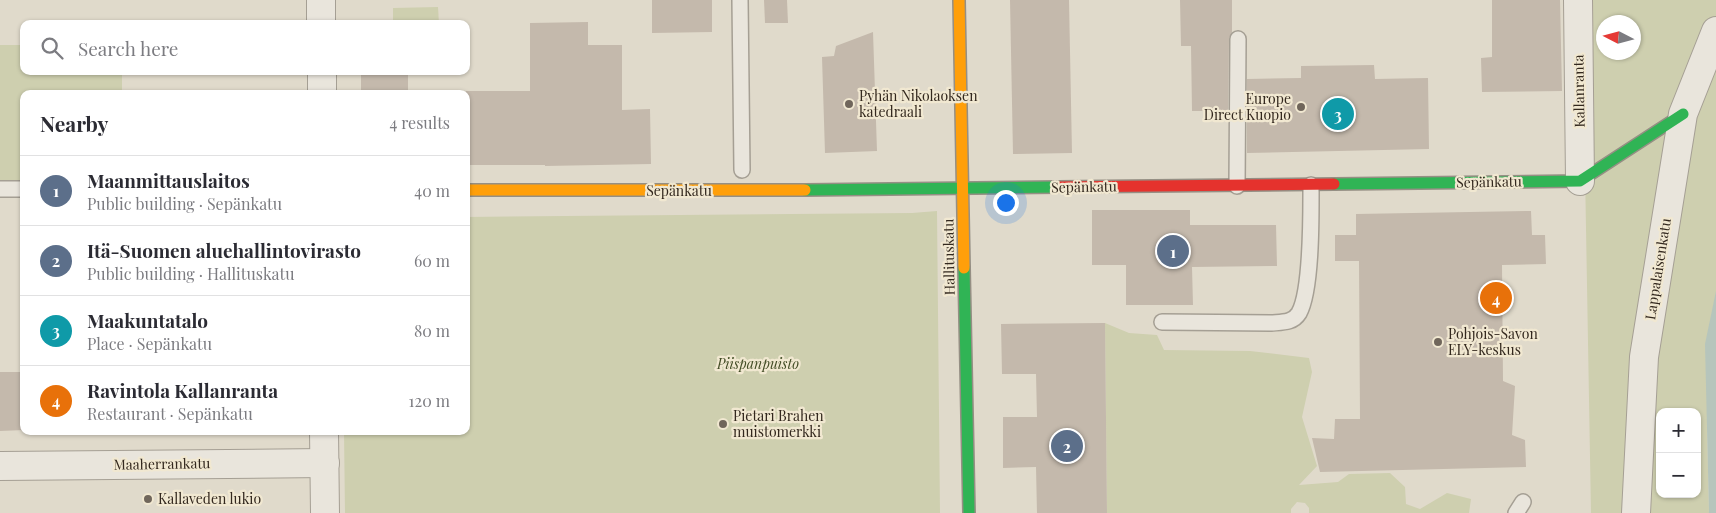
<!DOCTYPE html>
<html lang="en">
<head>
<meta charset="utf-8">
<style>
  :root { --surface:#fff; --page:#f2f2f3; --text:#2b2b33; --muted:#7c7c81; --line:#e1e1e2; --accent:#70665b }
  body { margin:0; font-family:"Playfair Display",serif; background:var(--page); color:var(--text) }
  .controls { position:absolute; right:15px; bottom:15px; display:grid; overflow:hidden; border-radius:10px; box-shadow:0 1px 4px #0004 }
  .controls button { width:45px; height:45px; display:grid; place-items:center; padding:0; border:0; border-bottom:1px solid var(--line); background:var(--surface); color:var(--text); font:25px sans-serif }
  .compass { position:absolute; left:1596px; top:15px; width:45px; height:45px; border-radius:50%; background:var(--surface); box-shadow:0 1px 4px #0004; rotate:276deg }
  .you { position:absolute; left:1005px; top:202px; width:18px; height:18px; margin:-12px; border:4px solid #fff; border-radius:50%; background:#1a73e8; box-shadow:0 0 0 8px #1a73e833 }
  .badge { display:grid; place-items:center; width:32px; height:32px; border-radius:50%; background:var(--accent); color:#fff; font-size:16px; font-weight:700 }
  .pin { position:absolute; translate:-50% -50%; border:2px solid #fff; box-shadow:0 1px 5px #0006 }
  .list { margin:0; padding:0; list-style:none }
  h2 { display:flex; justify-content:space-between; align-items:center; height:65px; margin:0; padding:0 20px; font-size:21px }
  h2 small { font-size:16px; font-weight:400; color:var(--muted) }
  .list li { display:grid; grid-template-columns:32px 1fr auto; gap:15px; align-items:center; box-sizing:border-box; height:70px; padding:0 20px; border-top:1px solid var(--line) }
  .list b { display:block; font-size:19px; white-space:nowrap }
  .list p { margin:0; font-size:16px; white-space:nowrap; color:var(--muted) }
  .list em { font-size:16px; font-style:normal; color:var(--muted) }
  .icon { flex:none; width:28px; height:28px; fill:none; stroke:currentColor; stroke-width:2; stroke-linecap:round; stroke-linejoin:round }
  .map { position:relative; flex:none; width:1716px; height:513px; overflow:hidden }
  .search { position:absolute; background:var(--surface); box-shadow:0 1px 4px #0004; left:20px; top:20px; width:450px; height:55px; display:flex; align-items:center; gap:12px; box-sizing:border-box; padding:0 18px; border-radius:10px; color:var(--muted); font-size:19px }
  .panel { position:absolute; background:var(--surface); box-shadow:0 1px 4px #0004; left:20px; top:90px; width:450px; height:345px; border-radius:10px }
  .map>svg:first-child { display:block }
  .green { fill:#cecfaf; fill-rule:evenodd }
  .water { fill:#b6c5bc }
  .building { fill:#c4b9ac }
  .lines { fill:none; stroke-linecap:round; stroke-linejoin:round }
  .lane-casing { stroke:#a59f94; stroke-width:18 }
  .street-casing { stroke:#a59f94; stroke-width:30 }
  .fast-casing { stroke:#958f84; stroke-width:14 }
  .slow-casing { stroke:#958f84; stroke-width:14 }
  .jam-casing { stroke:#958f84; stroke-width:14 }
  .lane { stroke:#e9e5dc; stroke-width:15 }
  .street { stroke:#e9e5dc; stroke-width:28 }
  .fast { stroke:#30b455; stroke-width:11 }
  .slow { stroke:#ff9f0a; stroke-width:11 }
  .jam { stroke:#e5322d; stroke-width:11 }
  .poi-dot { fill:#70665b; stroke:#f1e8d1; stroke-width:2 }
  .labels { text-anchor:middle; stroke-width:4.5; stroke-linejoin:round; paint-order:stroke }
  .street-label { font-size:14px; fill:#33281e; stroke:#f1e8d1 }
  .poi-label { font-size:14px; fill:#33281e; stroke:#f1e8d1; text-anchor:start }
  .park-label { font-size:14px; font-style:italic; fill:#434d26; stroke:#f1e8d1 }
</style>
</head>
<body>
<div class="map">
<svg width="1716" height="513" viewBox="0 0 1716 513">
  <rect width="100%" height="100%" fill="#e0dacb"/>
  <g class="green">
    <path d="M1582 0H1716V426H1707L1709 513H1591ZM1604 22H1634V52H1604ZM1660 412H1697V494H1660Z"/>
    <path d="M438 7 439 24H393V8Z"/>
    <path d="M0 45H24V71H122V94H24V188L0 189Z"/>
    <path d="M937 211 940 513H345L344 431H466V217L912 213Z"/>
    <path d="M1105 323 1129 333 1157 335 1164 350 1250 351 1309 358 1312 372 1302 417 1317 466 1299 485 1338 482 1349 474 1390 473 1405 487 1406 504 1420 509 1447 493 1471 499 1469 513H1309V508L1305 503 1297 502 1291 509V513H1107Z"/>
  </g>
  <path class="water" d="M1716 291V513H1709L1705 344Z"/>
  <g class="building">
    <path d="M652 0H712V32L652 33Z"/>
    <path d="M764 0H787L788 23H765Z"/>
    <path d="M1010 0H1069L1072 153 1013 154Z"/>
    <path d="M1180 0H1232V32L1229 39 1228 111H1192L1191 46H1181Z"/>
    <path d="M1492 0H1560L1562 91 1482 92 1481 58 1492 57Z"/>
    <path d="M588 22V45H622V110L650 109 651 164 545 166V165H466V91H530V23Z"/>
    <path d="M873 32 877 151 825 153 822 57 834 56 836 46Z"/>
    <path d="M1374 65 1375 79 1428 78 1429 149 1247 153V79L1301 78V66Z"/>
    <rect x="361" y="71" width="47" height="23"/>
    <path d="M1092 210H1190V225H1276L1277 266 1192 267 1193 305H1126V265H1092Z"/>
    <path d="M1531 211 1532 235H1545L1546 264 1502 265 1503 381 1515 386 1512 435 1525 440 1526 467 1320 472 1312 438 1334 439 1335 419H1360L1359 261H1335V235H1356V214Z"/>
    <path d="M1105 323 1107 513H1037L1036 467 1003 468V417H1037L1036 374H1002L1001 324Z"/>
    <path d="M0 372H24V430L0 431Z"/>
  </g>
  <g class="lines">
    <g class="lane-casing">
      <g id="lane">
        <path d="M740 0 742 170"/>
        <path d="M1237 186 1238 39"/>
        <path d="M0 189H24"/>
        <path d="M1162 322 1271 323C1282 322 1293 323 1299 313 1312 290 1311 213 1311 185"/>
        <path d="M1516 513 1523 502"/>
      </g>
    </g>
    <g class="street-casing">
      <g id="street">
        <path d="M321 0V24"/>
        <path d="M1578 0 1580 181"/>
        <path d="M322 71V94"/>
        <path d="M324 431 325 513"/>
        <path d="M0 466 325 463"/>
        <path d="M1636 513 1644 357 1683 114 1716 31"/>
      </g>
    </g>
    <g class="fast-casing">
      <g id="fast">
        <path d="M1334 184 1580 181 1683 114"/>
        <path d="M805 190 1058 187"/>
        <path d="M964 268 969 513"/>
      </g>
    </g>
    <g class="slow-casing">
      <g id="slow">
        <path d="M959 0 964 268"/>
        <path d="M466 190H805"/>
      </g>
    </g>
    <g class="jam-casing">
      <path id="jam" d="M1058 187 1334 184"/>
    </g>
    <use href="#lane" class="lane"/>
    <use href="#street" class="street"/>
    <use href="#fast" class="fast"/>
    <use href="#slow" class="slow"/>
    <use href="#jam" class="jam"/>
  </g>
  <g class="poi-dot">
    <circle cx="849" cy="104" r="5"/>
    <circle cx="1301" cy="107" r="5"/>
    <circle cx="1438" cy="342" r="5"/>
    <circle cx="723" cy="424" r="5"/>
    <circle cx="148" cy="499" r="5"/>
  </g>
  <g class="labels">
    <g class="street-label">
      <text transform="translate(1579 91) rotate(-91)" y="5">Kallanranta</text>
      <text transform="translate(1489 182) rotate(-1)" y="5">Sepänkatu</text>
      <text transform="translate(1084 187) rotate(-1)" y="5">Sepänkatu</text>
      <text x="679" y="196">Sepänkatu</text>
      <text transform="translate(949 257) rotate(-91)" y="5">Hallituskatu</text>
      <text transform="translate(1658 269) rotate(-81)" y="5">Lappalaisenkatu</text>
      <text transform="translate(162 464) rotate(-1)" y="5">Maaherrankatu</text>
    </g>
    <g class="poi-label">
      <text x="859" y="101">Pyhän Nikolaoksen<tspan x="859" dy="16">katedraali</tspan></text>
      <text x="1291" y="104" text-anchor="end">Europe<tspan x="1291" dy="16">Direct Kuopio</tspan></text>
      <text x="1448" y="339">Pohjois-Savon<tspan x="1448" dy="16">ELY-keskus</tspan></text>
      <text x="733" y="421">Pietari Brahen<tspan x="733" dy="16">muistomerkki</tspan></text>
      <text x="158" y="504">Kallaveden lukio</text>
    </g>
    <g class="park-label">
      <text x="758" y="369">Piispanpuisto</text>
    </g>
  </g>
</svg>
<div class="controls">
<button>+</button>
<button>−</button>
</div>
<svg class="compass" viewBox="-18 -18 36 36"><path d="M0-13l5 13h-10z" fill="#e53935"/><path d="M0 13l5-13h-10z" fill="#7c7c81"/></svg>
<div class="you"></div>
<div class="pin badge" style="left:1173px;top:251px;background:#5c6f8a">1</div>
<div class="pin badge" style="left:1067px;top:446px;background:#5c6f8a">2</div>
<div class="pin badge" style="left:1338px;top:114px;background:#0f9aa8">3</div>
<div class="pin badge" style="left:1496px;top:298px;background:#e8710a">4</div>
<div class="search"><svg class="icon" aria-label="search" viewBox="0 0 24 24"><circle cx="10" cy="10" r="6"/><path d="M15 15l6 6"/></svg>Search here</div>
<section class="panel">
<h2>Nearby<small>4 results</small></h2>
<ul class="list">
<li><span class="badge" style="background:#5c6f8a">1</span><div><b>Maanmittauslaitos</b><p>Public building · Sepänkatu</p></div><em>40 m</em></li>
<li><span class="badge" style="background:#5c6f8a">2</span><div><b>Itä-Suomen aluehallintovirasto</b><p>Public building · Hallituskatu</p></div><em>60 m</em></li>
<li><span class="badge" style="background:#0f9aa8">3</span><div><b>Maakuntatalo</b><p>Place · Sepänkatu</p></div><em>80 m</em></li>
<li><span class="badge" style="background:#e8710a">4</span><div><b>Ravintola Kallanranta</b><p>Restaurant · Sepänkatu</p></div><em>120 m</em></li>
</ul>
</section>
</div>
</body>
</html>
